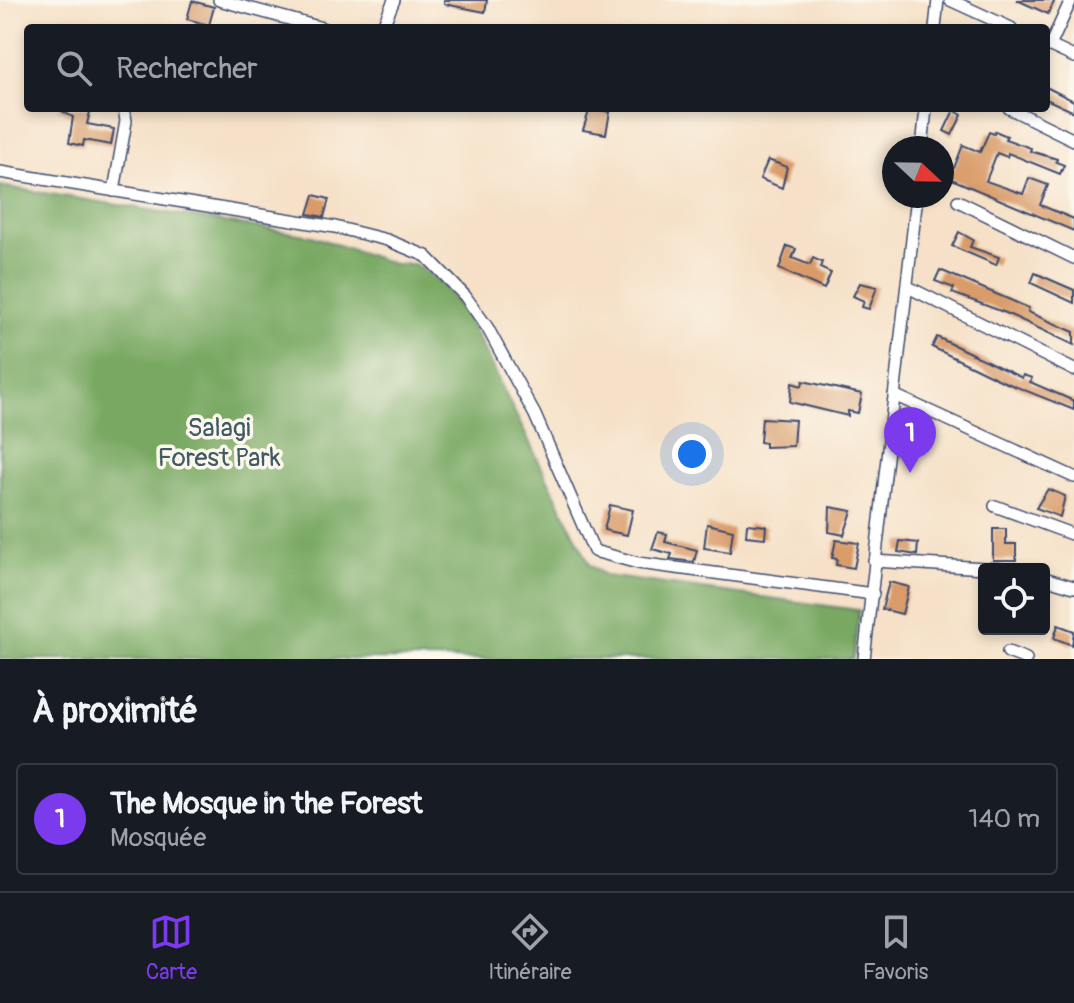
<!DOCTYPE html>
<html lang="fr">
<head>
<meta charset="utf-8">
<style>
  :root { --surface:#171b24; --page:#242831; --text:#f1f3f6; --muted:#9ea1a6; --line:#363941; --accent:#7c3aed }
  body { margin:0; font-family:Pangolin,sans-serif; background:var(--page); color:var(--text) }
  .controls { position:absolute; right:24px; bottom:24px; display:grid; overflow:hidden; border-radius:8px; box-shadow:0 4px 12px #0003 }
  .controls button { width:72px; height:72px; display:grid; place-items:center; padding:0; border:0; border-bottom:2px solid var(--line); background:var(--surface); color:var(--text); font:40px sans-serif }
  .compass { position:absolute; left:882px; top:136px; width:72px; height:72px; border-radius:50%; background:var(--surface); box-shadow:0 4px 12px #0003; rotate:112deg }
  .you { position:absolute; left:692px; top:454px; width:28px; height:28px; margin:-20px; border:6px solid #fff; border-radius:50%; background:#1a73e8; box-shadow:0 0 0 12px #1a73e833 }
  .badge { display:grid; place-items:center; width:52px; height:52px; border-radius:50%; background:var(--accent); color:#fff; font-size:26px; font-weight:700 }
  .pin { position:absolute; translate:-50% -66px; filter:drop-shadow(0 2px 4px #0008) }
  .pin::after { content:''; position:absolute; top:42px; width:28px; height:24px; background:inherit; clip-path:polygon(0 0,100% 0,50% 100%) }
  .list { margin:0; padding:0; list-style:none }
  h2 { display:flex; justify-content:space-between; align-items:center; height:104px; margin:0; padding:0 32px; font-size:34px }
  h2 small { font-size:26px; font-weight:400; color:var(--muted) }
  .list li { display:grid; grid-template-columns:52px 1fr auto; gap:24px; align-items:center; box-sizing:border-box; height:112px; margin:0 16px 16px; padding:0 16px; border:2px solid var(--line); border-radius:8px }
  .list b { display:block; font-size:30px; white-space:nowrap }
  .list p { margin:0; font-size:26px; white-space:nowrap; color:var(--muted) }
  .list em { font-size:26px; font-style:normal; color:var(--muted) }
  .icon { flex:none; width:44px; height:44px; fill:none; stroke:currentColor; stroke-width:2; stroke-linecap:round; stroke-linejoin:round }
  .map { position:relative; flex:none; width:1074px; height:659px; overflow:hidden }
  .search { position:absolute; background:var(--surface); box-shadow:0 4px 12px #0003; left:24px; right:24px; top:24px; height:88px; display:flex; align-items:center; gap:20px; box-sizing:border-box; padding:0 28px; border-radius:8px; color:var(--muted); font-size:30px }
  .sheet { height:232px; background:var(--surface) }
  nav { display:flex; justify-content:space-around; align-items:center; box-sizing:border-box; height:112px; border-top:2px solid var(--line); background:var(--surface); font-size:22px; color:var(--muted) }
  nav a { display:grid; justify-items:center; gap:4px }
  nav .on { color:var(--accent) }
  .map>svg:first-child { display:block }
  .forest { fill:#78a862; stroke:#4a6c60; stroke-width:2 }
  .building { fill:#d99b69 }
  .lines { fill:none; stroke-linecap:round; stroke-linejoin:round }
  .minor-casing { stroke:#3c4a6e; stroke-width:14 }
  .minor { stroke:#fff; stroke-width:11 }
  .labels { text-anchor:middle; stroke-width:7; stroke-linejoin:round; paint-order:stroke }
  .park-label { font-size:26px; fill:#405b63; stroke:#fbf7ec }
</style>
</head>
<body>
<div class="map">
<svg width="1074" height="659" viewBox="0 0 1074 659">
  <rect width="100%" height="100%" fill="#fbf7ec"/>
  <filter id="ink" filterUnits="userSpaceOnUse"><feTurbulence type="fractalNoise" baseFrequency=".0125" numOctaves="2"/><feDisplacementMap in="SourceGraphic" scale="16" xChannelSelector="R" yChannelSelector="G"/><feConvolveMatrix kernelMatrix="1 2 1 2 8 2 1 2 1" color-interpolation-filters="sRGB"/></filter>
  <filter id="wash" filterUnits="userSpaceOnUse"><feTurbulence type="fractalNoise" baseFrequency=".006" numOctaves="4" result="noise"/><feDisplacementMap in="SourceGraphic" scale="32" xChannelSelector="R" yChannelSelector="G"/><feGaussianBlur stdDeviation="1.8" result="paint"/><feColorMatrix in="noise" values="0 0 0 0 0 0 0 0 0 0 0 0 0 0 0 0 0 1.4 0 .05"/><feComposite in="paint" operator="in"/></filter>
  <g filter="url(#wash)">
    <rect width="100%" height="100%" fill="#f6e1c8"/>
    <path class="forest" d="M0 186 312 236 394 264H414L441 283 467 316 590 565 606 576 859 610 853 659H0Z"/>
    <g id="blocks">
      <g class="building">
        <path d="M444 0H487L485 12 444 4Z"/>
        <path d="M1017 0H1055L1048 14Z"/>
        <path d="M192 1 214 7 209 25 187 19Z"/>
        <path d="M1046 87 1074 101V112L1046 99Z"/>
        <path d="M56 108H91L87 124 114 129 111 145 84 140 83 146 69 143 73 117Z"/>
        <path d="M590 108 610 112 606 134 583 130Z"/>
        <path d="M954 110 962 115 952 135 944 131Z"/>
        <path d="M995 131 1007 136 1005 139 1031 148 1030 151 1057 159 1056 162 1064 165 1060 174 1008 153 1007 157 997 153 986 181 1023 194 1029 178 1048 185 1040 205 1074 219V231L942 175V164L954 168 963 145 980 152 989 132 994 134Z"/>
        <path d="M768 160 787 167 782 188 760 179Z"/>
        <path d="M314 195 329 199 324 217 308 214Z"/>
        <path d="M959 232 973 240 970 247 999 257 996 265 952 246Z"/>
        <path d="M787 246 796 249 792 258 810 265 813 258 822 262 820 268 831 273 824 289 779 269Z"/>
        <path d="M940 270 1029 308 1028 312 1074 332V345L1006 313 952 293 954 288 935 281Z"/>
        <path d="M1035 273 1074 290V303L1031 283Z"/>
        <path d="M860 283 877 287 869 309 862 307 864 301 853 296Z"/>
        <path d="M937 337 1022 378 1023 375 1032 378 1030 382 1074 401V410L1002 381 932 347Z"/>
        <path d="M803 381 862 394 858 413 848 411V416L790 402 792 383 802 386Z"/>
        <path d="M762 418 795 420 793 446 765 447V443L760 442Z"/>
        <path d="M1048 489 1065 496 1060 517 1036 508Z"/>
        <path d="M610 505 633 510 627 535 604 530Z"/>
        <path d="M830 507 852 511 844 535 829 532Z"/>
        <path d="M707 524 733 530 730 552 704 548Z"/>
        <path d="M747 524 766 526 765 538 746 536Z"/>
        <path d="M993 529H1006V544H1016V560H993Z"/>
        <path d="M658 532 667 534 665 542 697 550 694 562 670 559 672 554 652 549Z"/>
        <path d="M836 540 859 543 854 568 836 565 837 559 832 558Z"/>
        <path d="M900 541 918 543 917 555 898 552Z"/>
        <path d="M889 582 909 587 902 614 882 609Z"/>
        <path d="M1058 625 1074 631 1072 645 1054 638Z"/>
      </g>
    </g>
  </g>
  <g filter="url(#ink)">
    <use href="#blocks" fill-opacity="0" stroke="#3c4a6e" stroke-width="2"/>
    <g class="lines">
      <g class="minor-casing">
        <g id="minor">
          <path d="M219 0 322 28"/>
          <path d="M950 0 1011 28"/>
          <path d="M382 28 394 0"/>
          <path d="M935 28 938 0"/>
          <path d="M1046 44 1074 57"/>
          <path d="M1050 46 1071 0"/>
          <path d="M1009 108 1074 140"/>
          <path d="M922 148 926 108"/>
          <path d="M0 172 335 227 387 240 426 256 465 296 487 327 535 415 594 551 638 563 873 594"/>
          <path d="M114 191 126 121 124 108"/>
          <path d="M958 201 1074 258"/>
          <path d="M908 287 1074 370"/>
          <path d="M894 395 1074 477"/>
          <path d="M995 506 1074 535"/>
          <path d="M874 561 1000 569"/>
          <path d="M1044 578 1074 587"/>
          <path d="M1008 652 1026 659"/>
          <path d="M864 659 917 196"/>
        </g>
      </g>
      <use href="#minor" class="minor"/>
    </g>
  </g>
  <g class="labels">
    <g class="park-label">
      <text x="219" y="436">Salagi<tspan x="219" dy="30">Forest Park</tspan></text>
    </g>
  </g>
</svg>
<div class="controls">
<button><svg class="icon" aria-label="locate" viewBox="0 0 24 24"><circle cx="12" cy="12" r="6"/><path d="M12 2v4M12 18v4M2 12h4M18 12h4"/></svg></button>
</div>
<svg class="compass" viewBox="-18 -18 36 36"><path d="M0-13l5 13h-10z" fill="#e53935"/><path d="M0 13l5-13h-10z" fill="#9ea1a6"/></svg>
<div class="you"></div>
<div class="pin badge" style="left:910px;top:473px">1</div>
<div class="search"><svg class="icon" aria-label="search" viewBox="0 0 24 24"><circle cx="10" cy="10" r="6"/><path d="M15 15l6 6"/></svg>Rechercher</div>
</div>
<section class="sheet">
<h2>À proximité<small></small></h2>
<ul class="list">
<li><span class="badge">1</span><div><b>The Mosque in the Forest</b><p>Mosquée</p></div><em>140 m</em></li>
</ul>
</section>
<nav>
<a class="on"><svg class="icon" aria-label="map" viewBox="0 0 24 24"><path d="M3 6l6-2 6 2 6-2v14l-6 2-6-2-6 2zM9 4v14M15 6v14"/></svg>Carte</a>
<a><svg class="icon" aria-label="directions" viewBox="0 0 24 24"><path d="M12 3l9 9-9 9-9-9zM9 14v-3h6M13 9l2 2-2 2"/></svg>Itinéraire</a>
<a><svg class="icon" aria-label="saved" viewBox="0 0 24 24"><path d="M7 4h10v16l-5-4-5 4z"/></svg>Favoris</a>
</nav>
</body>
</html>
